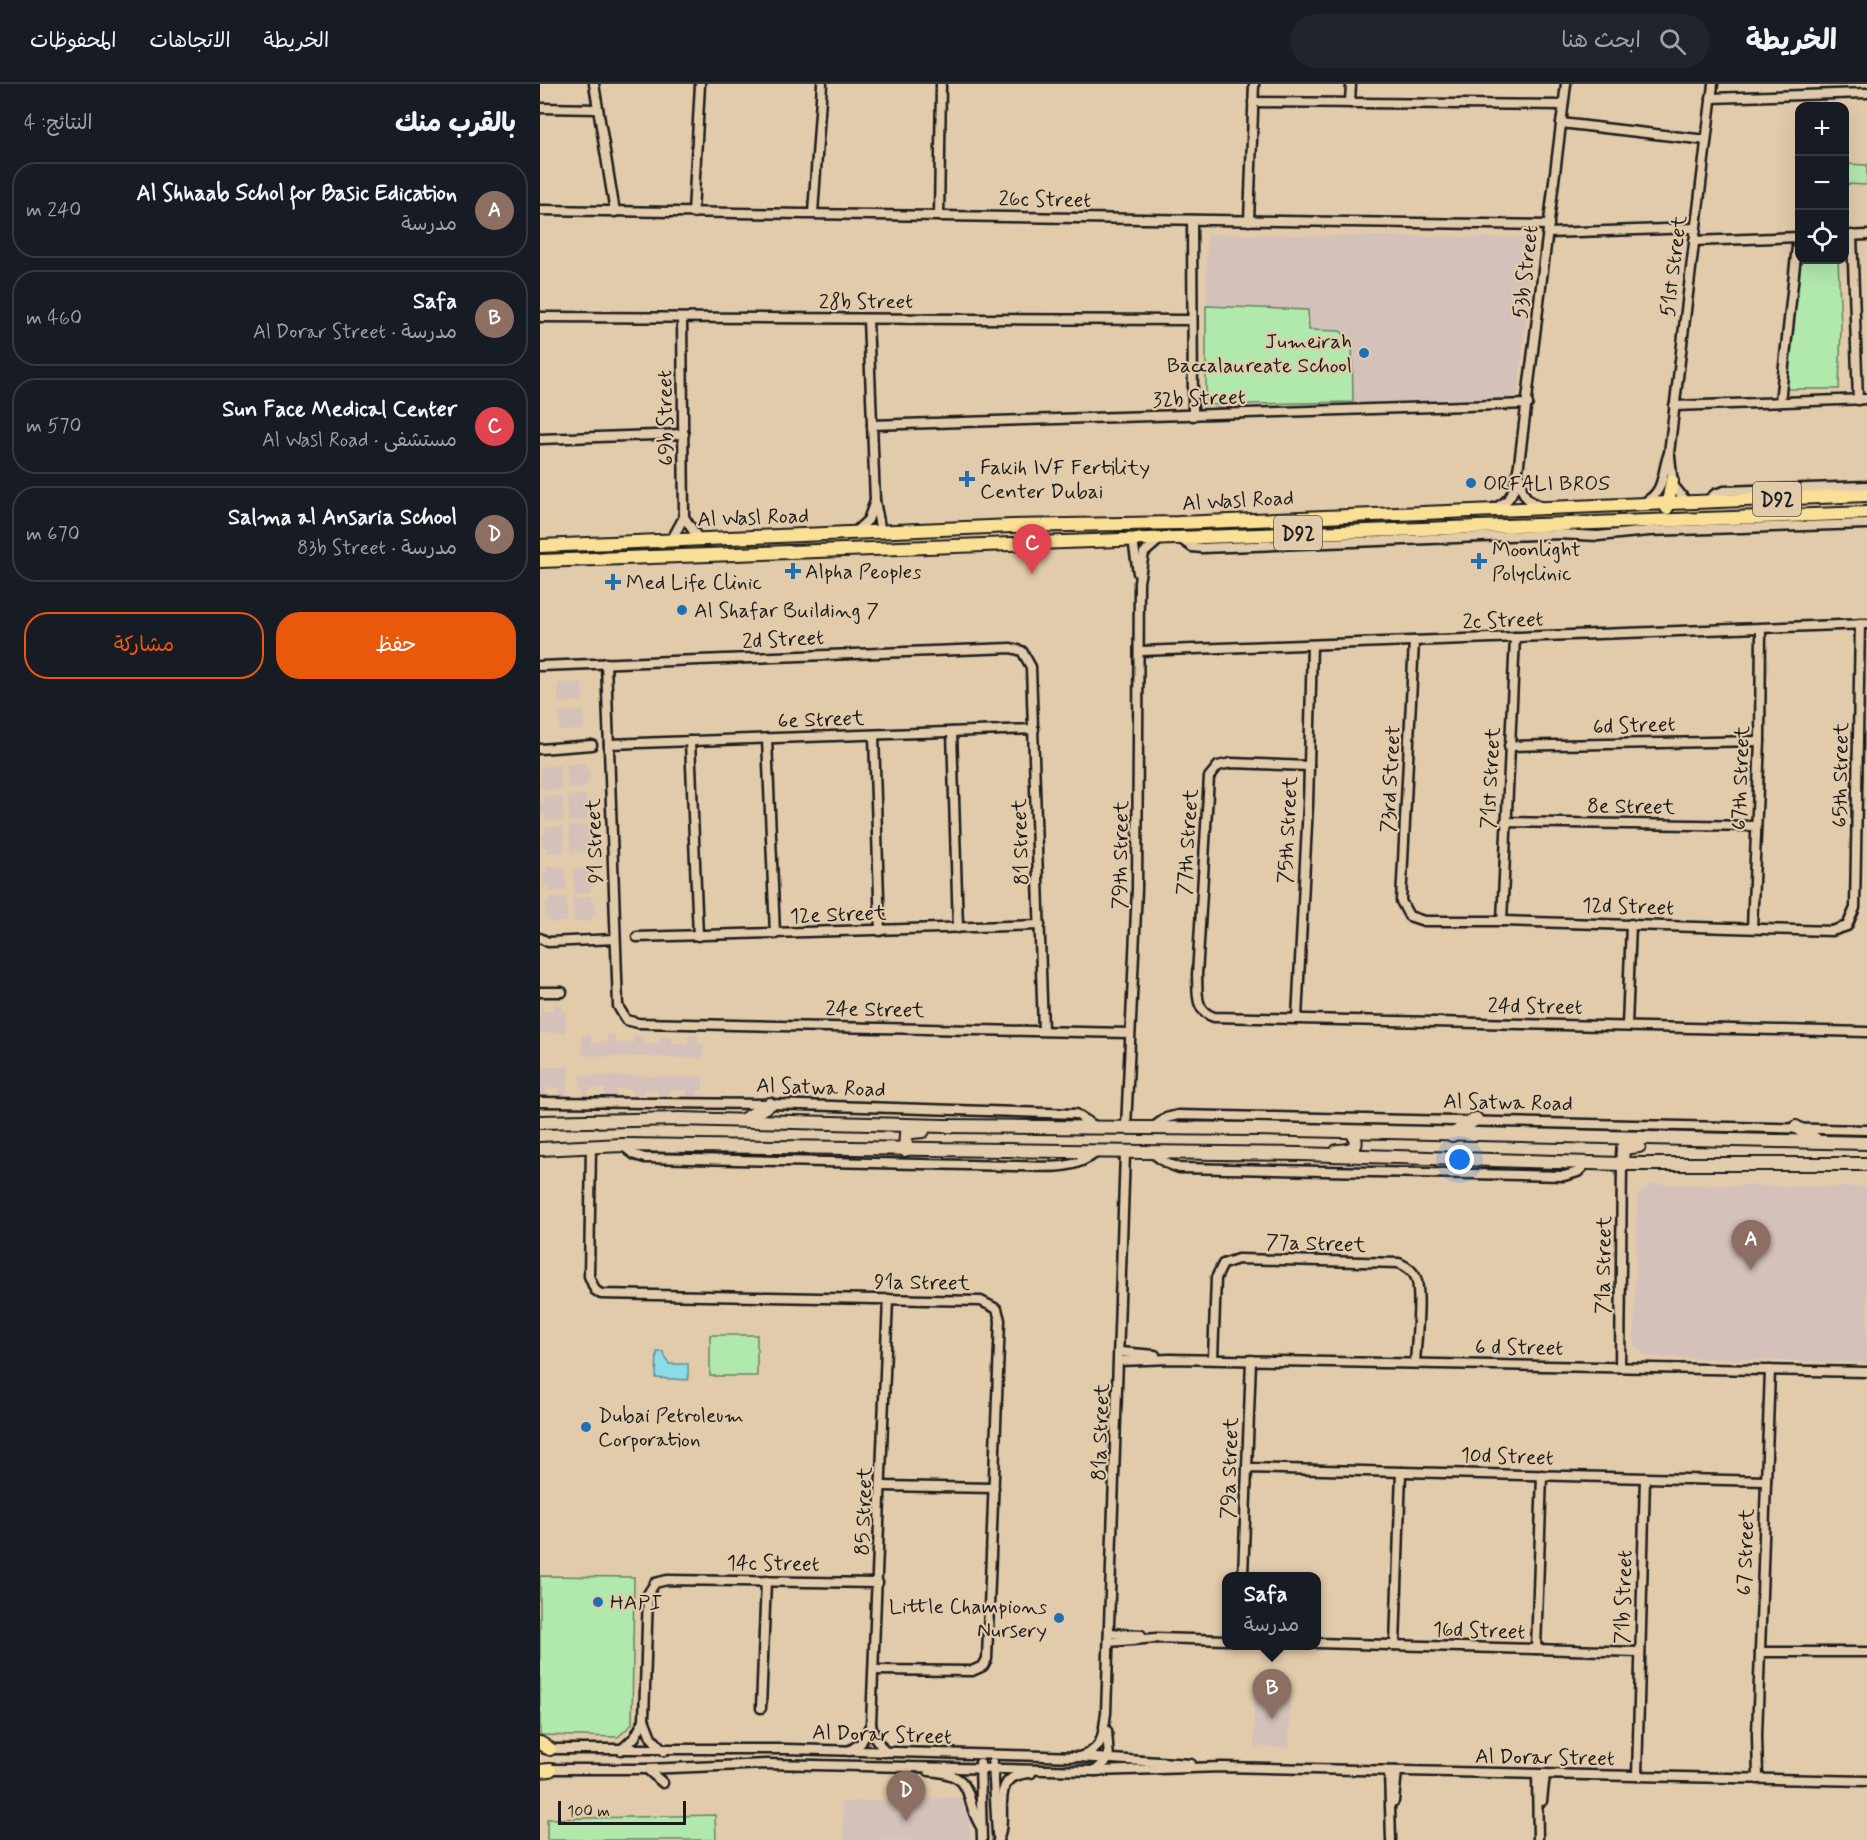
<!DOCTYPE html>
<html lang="ar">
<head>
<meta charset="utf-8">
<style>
  :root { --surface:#171b24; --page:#20242c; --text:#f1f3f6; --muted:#9ea1a6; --line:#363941; --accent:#ea580c }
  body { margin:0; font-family:Mynerve,"Playpen Sans Arabic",sans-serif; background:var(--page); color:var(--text); direction:rtl }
  .controls { position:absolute; right:18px; top:18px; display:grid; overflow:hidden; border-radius:12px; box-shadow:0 6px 24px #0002 }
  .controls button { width:54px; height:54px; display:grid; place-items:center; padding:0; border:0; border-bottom:2px solid var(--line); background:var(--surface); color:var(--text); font:30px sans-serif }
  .scale { position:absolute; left:18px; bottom:15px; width:128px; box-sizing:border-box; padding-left:6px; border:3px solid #1c1c1c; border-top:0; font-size:16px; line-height:21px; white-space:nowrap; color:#1c1c1c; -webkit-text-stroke:4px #e2cbab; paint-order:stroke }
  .you { position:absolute; left:920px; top:1076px; width:21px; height:21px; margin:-15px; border:4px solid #fff; border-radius:50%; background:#1a73e8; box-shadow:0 0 0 9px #1a73e833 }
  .badge { display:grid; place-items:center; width:39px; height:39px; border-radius:50%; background:var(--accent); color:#fff; font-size:20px; font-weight:700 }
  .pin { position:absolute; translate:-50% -50px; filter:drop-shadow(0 2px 3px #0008) }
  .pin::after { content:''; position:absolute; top:32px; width:21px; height:18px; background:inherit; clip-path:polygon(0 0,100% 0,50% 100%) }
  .popup { position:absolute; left:682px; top:1488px; width:99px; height:78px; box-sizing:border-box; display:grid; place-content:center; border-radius:12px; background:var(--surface); filter:drop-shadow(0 2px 4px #0005); font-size:20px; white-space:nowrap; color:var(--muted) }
  .popup b { font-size:22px; color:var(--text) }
  .popup::after { content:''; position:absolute; left:50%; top:100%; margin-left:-12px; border:12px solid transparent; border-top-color:var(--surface) }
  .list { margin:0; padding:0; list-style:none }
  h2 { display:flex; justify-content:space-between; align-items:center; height:78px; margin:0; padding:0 24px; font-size:26px }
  h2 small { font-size:20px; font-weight:400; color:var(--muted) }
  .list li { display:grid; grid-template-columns:39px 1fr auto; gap:18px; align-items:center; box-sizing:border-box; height:96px; margin:0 12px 12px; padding:0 12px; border:2px solid var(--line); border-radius:24px }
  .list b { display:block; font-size:22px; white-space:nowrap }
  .list p { margin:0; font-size:20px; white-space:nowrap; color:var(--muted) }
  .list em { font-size:20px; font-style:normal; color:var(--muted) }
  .actions { display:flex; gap:12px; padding:18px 24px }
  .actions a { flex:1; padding:14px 0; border:2px solid var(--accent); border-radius:24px; text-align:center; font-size:21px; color:var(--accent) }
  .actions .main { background:var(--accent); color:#fff }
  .icon { flex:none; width:33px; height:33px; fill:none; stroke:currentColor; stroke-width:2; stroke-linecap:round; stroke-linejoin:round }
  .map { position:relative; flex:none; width:1327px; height:1756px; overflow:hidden; direction:ltr }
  header { display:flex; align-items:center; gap:36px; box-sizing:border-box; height:84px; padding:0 30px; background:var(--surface); border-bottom:2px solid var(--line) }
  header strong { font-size:28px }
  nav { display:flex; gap:33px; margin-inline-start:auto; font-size:21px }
  .search { width:420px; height:54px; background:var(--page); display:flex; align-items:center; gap:15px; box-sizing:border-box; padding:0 21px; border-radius:33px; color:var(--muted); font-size:22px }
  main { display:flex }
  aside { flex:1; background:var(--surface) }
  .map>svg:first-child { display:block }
  .built { fill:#d4c1b9 }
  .green { fill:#b1e8ac; stroke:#668264; stroke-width:1.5 }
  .water { fill:#8cdce8; stroke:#5f8f96; stroke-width:1.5 }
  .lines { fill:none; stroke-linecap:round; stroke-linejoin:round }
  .street-casing { stroke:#1c1c1c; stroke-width:13 }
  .secondary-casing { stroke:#1c1c1c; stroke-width:16 }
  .primary-casing { stroke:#1c1c1c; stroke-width:16 }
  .street { stroke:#e2cbab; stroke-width:8 }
  .secondary { stroke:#e2cbab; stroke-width:12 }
  .primary { stroke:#fadf96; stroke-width:12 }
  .poi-dot { fill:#1f6fb2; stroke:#e2cbab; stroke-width:2 }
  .labels { text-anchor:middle; stroke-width:4.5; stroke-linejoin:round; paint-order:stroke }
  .shield { fill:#e2cbab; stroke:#575047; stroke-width:1.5 }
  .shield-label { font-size:20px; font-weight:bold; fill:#1c1c1c }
  .street-label { font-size:21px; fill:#1c1c1c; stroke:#e2cbab }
  .poi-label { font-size:21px; fill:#1c1c1c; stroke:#e2cbab; text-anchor:start }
</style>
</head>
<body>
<header>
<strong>الخريطة</strong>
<div class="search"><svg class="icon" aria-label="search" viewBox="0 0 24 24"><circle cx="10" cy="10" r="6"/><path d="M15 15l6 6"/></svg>ابحث هنا</div>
<nav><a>الخريطة</a><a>الاتجاهات</a><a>المحفوظات</a></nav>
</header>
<main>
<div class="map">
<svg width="1327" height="1756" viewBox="0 0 1327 1756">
  <rect width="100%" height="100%" fill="#e2cbab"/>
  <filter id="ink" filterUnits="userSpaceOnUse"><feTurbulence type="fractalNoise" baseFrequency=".0167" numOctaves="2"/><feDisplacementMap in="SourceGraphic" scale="12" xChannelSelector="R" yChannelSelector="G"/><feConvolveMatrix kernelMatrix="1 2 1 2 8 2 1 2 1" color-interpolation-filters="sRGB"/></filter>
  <g filter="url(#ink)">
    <g class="built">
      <path d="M667 150 995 154 977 315 666 321Z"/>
      <path d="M18 599H42L43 617 18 618Z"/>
      <path d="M44 627V646L20 647 19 628Z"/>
      <path d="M45 679V685H49L50 698 46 699V704L28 705 26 680Z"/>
      <path d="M20 681 22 705 4 707 3 701H0L2 682Z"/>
      <path d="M46 711V717H50L51 730H47L48 736 29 737 28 712Z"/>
      <path d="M23 712 24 736 6 737 5 731H1L0 718H4V713Z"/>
      <path d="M48 741 49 747H52L53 762H50L51 768 30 769 29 742Z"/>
      <path d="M23 742 25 768 7 769V763H3L2 750H6L5 743Z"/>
      <path d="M24 782 27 806 8 808V802H4L3 789 7 788 6 783Z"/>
      <path d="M50 784V789L54 790 55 802 51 803V808L35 810 33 785Z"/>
      <path d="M51 812V817H55L56 832H52V837L34 838 32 814Z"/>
      <path d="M26 813 28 837 10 839 9 833H6L5 820 9 819 8 814Z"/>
      <path d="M0 919H2L3 927H13V919L21 920V927L26 928V949H0Z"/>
      <path d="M42 950H51V959H67V951H75V959H93L94 951 104 952V960H120L121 952H132V960H148V952H158V960L164 961 163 974 42 972Z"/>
      <path d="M0 983H29L26 1012H18V1004L7 1003 6 1011H0Z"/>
      <path d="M40 991 163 993V1006H157V1014H147V1006H130V1014H118V1005H103V1013H92V1005H76V1013H65V1005L49 1004 48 1012H44V1005L40 1004Z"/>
      <path d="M1111 1100 1327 1103V1279L1107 1273 1094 1261 1097 1111Z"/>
      <path d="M714 1605 750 1606 749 1664 714 1663Z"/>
      <path d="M428 1713 430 1756H304L302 1718Z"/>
    </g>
    <g class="green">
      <path d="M1305 80 1327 81V101L1305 100Z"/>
      <path d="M1260 176H1298L1301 242 1299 305H1246Z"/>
      <path d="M666 222 768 226 769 246 800 247 812 257 813 318 666 321Z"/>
      <rect x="170" y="1251" width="47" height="41"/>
      <path d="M0 1492 94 1493 92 1640 78 1653 0 1651Z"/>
      <path d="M175 1731 176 1756H7V1735Z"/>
    </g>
    <path class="water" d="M117 1268H123L129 1280H148V1296L116 1294Z"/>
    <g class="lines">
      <g class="street-casing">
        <g id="street">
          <path d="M54 0 75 128"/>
          <path d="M1171 14 1327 9"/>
          <path d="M713 18 1023 21"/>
          <path d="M810 19 811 0"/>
          <path d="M0 24 58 25"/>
          <path d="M1021 39 1166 56"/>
          <path d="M0 126 1009 141"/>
          <path d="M153 129 160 0"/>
          <path d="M273 129 282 0"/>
          <path d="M399 132 401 0"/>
          <path d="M652 136 653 332"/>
          <path d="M709 137 714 0"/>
          <path d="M1008 149 1155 144"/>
          <path d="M1312 151 1318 316"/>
          <path d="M1304 152 1327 151"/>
          <path d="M1154 157 1260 153"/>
          <path d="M0 233 652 236"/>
          <path d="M328 235 335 417 341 448"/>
          <path d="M1240 318 1258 153"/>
          <path d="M1134 322 1327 315"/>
          <path d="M332 341 988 320"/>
          <path d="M0 355 144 350"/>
          <path d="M1130 372 1133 401 1147 418"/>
          <path d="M980 393C981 410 986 417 1002 423"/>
          <path d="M1166 418 1175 410 1184 407 1327 402"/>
          <path d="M1103 419C1126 408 1121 389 1129 369L1173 0"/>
          <path d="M954 424C975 417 975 400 979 380L1026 0"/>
          <path d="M144 433 158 454"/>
          <path d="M315 448 328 436 335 417"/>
          <path d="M639 454 652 463 662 464 1019 450 1058 452 1109 447 1327 440"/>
          <path d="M132 455 144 433 142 235"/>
          <path d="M593 456 598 489"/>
          <path d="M874 557 861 817 869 832 884 837H962L1292 847 1307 842 1315 824 1320 540"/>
          <path d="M601 567 1327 540"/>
          <path d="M66 579 78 922 86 936 98 939 589 949"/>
          <path d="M0 582 471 564 482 567 491 583 503 946"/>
          <path d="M412 648 418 844"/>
          <path d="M334 651 340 847"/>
          <path d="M227 655 235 850"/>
          <path d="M150 657 158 852"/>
          <path d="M69 660 494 645"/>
          <path d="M969 662 1220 657"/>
          <path d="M0 665 52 661"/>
          <path d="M769 682 691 679 678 682 669 693 657 891C658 908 654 927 674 933L1327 948"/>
          <path d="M965 738 1216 742"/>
          <path d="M962 837 975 553"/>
          <path d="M1212 844 1220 657 1221 545"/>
          <path d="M97 853 500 841"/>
          <path d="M0 854 8 858 75 855"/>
          <path d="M0 908H22"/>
          <path d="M757 934 768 721 772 561"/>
          <path d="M1087 942 1091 840"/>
          <path d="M0 1018 230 1020 536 1030 556 1043"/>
          <path d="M586 1044 597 805 599 498 604 469 620 455"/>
          <path d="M612 1044 626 1034 638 1031 1327 1046"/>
          <path d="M51 1062 49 1192 55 1206 61 1210 441 1217 457 1225 460 1236 447 1575 443 1582 432 1587 334 1586"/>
          <path d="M83 1062 95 1071 105 1074 474 1082C506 1082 531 1088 557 1068"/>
          <path d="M614 1070 626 1079 639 1084 1024 1092 1038 1088 1047 1079"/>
          <path d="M580 1268 615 1271"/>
          <path d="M673 1275 676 1194 683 1180 698 1175 859 1179C866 1182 873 1186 876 1194 882 1210 876 1260 875 1279"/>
          <path d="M580 1277 630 1275 1327 1288"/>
          <path d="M1080 1283 1082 1080"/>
          <path d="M707 1384 1226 1397"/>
          <path d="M342 1402 454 1404"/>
          <path d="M703 1492 711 1276"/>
          <path d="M570 1549 601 1551"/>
          <path d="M569 1558 616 1554 687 1556"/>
          <path d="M777 1559 1099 1568"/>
          <path d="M855 1561 861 1388"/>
          <path d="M996 1565 1002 1391"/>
          <path d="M1220 1568H1327"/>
          <path d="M221 1624 226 1497"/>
          <path d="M331 1641 336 1655 345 1668"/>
          <path d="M5 1665H247L539 1673 651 1680"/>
          <path d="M81 1666 95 1653 104 1636"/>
          <path d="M124 1667 111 1653 104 1635 108 1510 115 1499 127 1496 338 1499"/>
          <path d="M309 1667 321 1659 331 1640 348 1215"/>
          <path d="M542 1672C564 1665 563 1649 566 1629L585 1069"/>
          <path d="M440 1679 442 1756"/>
          <path d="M453 1679 457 1750"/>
          <path d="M5 1685H107L227 1680 555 1687 682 1683 1327 1697"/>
          <path d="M107 1685 123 1699"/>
          <path d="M389 1687C439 1691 422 1714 441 1743"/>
          <path d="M555 1687 569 1675 567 1647"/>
          <path d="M849 1687 851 1756"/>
          <path d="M997 1690 998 1756"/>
          <path d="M1097 1692 1105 1394"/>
          <path d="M1218 1695 1217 1651 1230 1286"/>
          <path d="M854 1717 857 1687"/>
          <path d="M1002 1717 1005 1690"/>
          <path d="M458 1756C470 1731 446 1691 491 1689"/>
        </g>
      </g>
      <g class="secondary-casing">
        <g id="secondary">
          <path d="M203 1036 230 1020"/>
          <path d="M0 1038 140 1035 404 1042 714 1045 1327 1059"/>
          <path d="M1256 1043 1276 1056"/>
          <path d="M912 1051 936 1035"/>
          <path d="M0 1065 82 1061 760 1070 1082 1080H1327"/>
          <path d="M365 1066 366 1051 372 1048 383 1047"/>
          <path d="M797 1067C812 1067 821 1063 812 1048"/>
          <path d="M1082 1080 1083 1064 1099 1062"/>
        </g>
      </g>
      <g class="primary-casing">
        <g id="primary">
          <path d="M1127 424 1132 397"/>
          <path d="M0 462 472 442 638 439 1327 411"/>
          <path d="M0 477 1327 429"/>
          <path d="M0 1659 10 1665"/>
          <path d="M0 1687 10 1686"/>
        </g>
      </g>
      <use href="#street" class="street"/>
      <use href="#secondary" class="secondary"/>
      <use href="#primary" class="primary"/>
    </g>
  </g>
  <g class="poi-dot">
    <circle cx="824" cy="269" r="6"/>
    <path d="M424 386h6v6h6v6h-6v6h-6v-6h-6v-6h6z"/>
    <circle cx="931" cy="399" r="6"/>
    <path d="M936 468h6v6h6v6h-6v6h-6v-6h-6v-6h6z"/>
    <path d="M250 478h6v6h6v6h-6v6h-6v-6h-6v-6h6z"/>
    <path d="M70 489h6v6h6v6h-6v6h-6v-6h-6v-6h6z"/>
    <circle cx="142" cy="526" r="6"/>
    <circle cx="46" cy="1343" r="6"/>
    <circle cx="58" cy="1518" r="6"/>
    <circle cx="519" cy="1534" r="6"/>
  </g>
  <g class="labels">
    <g class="shield">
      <rect x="1213" y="398" width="48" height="34" rx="4.5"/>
      <rect x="734" y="432" width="48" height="34" rx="4.5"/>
    </g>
    <g class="shield-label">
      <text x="1237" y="422">D92</text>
      <text x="758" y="456">D92</text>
    </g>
    <g class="street-label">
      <text transform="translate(505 115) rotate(1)" y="7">26c Street</text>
      <text transform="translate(1133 182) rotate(-83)" y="7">51st Street</text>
      <text transform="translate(985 188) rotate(-83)" y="7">53b Street</text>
      <text x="326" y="224">28b Street</text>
      <text transform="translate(659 314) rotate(-2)" y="7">32b Street</text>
      <text transform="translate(125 334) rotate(-91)" y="7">69b Street</text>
      <text transform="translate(698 416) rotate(-3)" y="7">Al Wasl Road</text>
      <text transform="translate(213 433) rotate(-2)" y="7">Al Wasl Road</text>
      <text transform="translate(963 536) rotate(-2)" y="7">2c Street</text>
      <text transform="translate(243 555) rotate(-3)" y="7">2d Street</text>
      <text transform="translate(281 635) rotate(-2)" y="7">6e Street</text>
      <text transform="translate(1094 641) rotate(-2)" y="7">6d Street</text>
      <text transform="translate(1300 691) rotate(-89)" y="7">65th Street</text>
      <text transform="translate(950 694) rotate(-87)" y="7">71st Street</text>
      <text transform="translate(1200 694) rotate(-88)" y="7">67th Street</text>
      <text transform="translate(850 695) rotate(-87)" y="7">73rd Street</text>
      <text transform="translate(1091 722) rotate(1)" y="7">8e Street</text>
      <text transform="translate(747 746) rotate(-87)" y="7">75th Street</text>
      <text transform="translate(54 757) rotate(-92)" y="7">91 Street</text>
      <text transform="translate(480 758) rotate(-92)" y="7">81 Street</text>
      <text transform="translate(647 758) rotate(-86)" y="7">77th Street</text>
      <text transform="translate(580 771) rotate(-89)" y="7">79th Street</text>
      <text transform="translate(1088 822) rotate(2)" y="7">12d Street</text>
      <text transform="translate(298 830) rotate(-2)" y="7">12e Street</text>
      <text transform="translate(995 922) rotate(1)" y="7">24d Street</text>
      <text transform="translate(335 925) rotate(1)" y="7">24e Street</text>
      <text transform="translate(281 1003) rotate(2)" y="7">Al Satwa Road</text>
      <text transform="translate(968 1018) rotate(1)" y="7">Al Satwa Road</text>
      <text transform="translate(776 1159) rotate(2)" y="7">77a Street</text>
      <text transform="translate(1063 1181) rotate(-89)" y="7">71a Street</text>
      <text transform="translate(382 1198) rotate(1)" y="7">91a Street</text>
      <text transform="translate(979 1263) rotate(1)" y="7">6 d Street</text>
      <text transform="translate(560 1348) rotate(-88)" y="7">81a Street</text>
      <text transform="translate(967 1372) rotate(2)" y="7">10d Street</text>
      <text transform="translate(689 1384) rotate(-88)" y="7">79a Street</text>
      <text transform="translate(323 1427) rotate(-88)" y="7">85 Street</text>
      <text transform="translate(1205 1468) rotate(-88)" y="7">67 Street</text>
      <text transform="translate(233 1479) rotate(1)" y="7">14c Street</text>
      <text transform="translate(1083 1513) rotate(-88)" y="7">71b Street</text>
      <text transform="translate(939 1546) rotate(2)" y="7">16d Street</text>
      <text transform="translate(342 1650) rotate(2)" y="7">Al Dorar Street</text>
      <text transform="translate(1005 1673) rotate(1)" y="7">Al Dorar Street</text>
    </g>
    <g class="poi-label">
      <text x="812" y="264" text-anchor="end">Jumeirah<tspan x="812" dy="24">Baccalaureate School</tspan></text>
      <text x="440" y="390">Fakih IVF Fertility<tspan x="440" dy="24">Center Dubai</tspan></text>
      <text x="943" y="406">ORFALI BROS</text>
      <text x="952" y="472">Moonlight<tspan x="952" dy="24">Polyclinic</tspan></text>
      <text x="265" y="494">Alpha Peoples</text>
      <text x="86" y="505">Med Life Clinic</text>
      <text x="154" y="533">Al Shafar Building 7</text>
      <text x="58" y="1338">Dubai Petroleum<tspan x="58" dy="24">Corporation</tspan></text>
      <text x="70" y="1525">HAPI</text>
      <text x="507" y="1529" text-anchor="end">Little Champions<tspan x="507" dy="24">Nursery</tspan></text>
    </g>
  </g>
</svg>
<div class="controls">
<button>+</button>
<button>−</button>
<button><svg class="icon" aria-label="locate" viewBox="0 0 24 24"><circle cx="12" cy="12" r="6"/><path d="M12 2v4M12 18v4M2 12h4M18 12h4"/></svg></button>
</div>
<div class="scale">100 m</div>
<div class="you"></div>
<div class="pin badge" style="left:1211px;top:1186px;background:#8d6e63">A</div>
<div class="pin badge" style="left:732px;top:1635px;background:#8d6e63">B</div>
<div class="popup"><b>Safa</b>مدرسة</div>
<div class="pin badge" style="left:492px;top:490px;background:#e0444e">C</div>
<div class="pin badge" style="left:366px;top:1737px;background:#8d6e63">D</div>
</div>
<aside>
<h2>بالقرب منك<small>النتائج: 4</small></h2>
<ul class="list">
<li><span class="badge" style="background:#8d6e63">A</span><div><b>Al Shhaab Schol for Basic Edication</b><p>مدرسة</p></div><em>240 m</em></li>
<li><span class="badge" style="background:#8d6e63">B</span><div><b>Safa</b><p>مدرسة · Al Dorar Street</p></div><em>460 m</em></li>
<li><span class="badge" style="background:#e0444e">C</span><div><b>Sun Face Medical Center</b><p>مستشفى · Al Wasl Road</p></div><em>570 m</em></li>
<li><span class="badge" style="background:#8d6e63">D</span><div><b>Salma al Ansaria School</b><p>مدرسة · 83b Street</p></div><em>670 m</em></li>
</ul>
<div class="actions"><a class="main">حفظ</a><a>مشاركة</a></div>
</aside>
</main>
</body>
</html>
